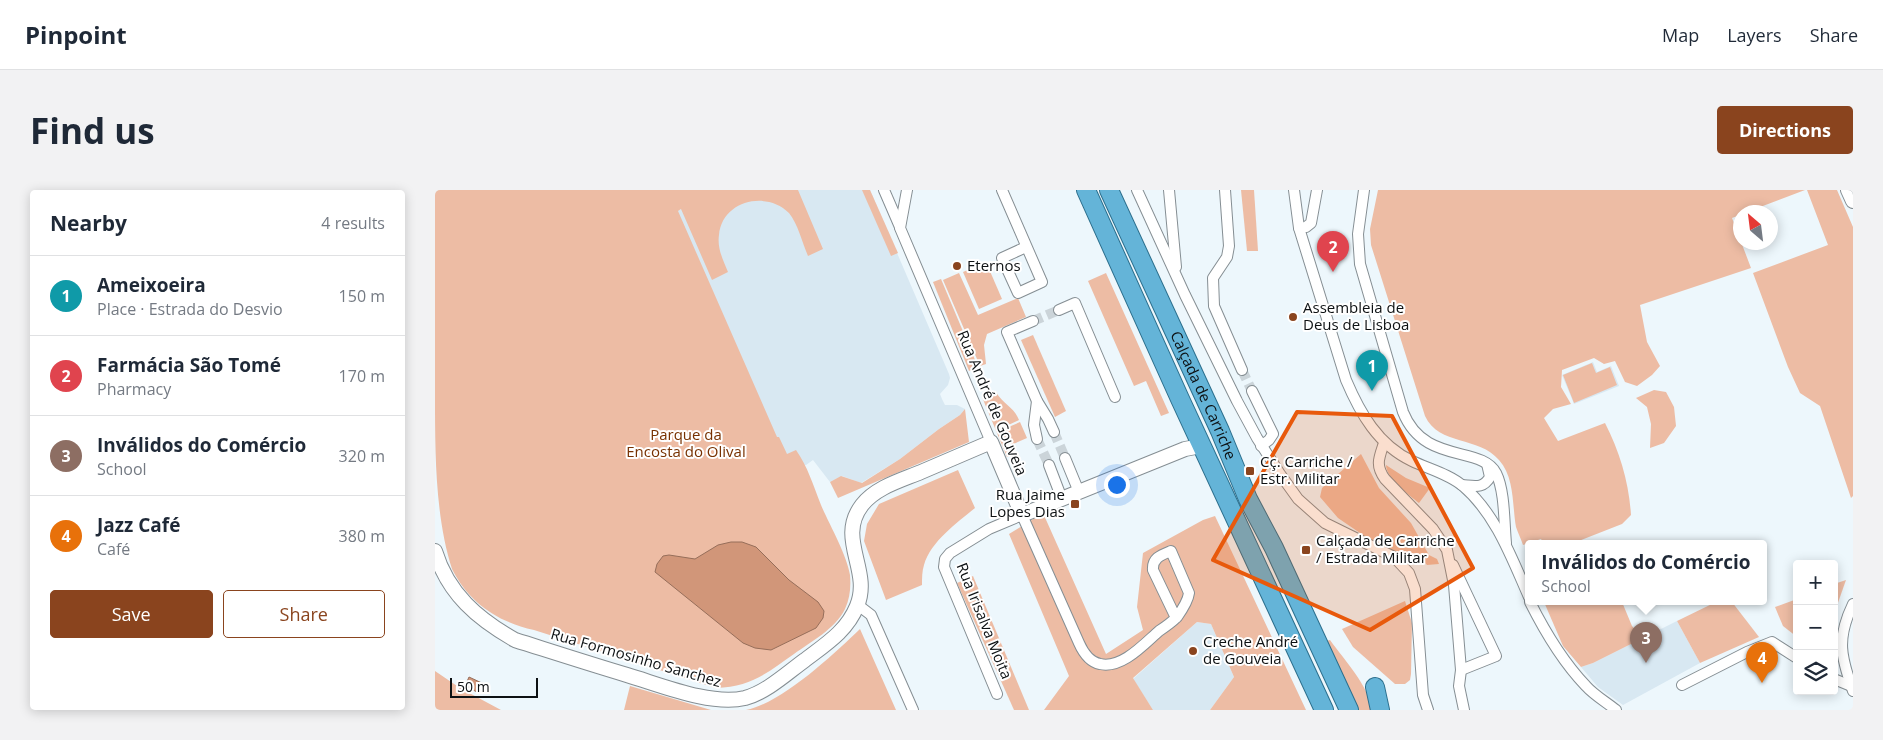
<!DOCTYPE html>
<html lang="en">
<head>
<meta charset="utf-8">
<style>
  :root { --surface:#fff; --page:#f2f2f3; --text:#1f2937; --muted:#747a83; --line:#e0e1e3; --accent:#8a441e }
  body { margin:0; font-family:"Open Sans",sans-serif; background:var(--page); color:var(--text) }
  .controls { position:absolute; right:15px; bottom:15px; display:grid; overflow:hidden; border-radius:5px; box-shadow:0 2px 12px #0003 }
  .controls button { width:45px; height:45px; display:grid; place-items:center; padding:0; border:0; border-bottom:1px solid var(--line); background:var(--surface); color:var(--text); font:25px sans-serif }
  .compass { position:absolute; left:1298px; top:15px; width:45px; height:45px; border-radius:50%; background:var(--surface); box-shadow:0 2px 12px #0003; rotate:332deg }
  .scale { position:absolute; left:15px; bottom:12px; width:88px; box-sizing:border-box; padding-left:5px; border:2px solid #0d1113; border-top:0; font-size:14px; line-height:18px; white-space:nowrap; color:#0d1113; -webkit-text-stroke:4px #fff; paint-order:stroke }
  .you { position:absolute; left:681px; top:294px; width:18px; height:18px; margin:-12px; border:4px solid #fff; border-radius:50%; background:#1a73e8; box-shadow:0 0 0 8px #1a73e833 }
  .badge { display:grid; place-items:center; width:32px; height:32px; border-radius:50%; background:var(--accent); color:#fff; font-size:16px; font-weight:700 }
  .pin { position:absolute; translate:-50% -41px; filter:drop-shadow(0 1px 2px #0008) }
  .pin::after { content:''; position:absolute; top:26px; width:18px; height:15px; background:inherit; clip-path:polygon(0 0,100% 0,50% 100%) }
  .popup { position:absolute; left:1090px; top:350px; width:242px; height:65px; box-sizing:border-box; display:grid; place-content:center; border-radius:5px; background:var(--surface); filter:drop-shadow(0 1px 4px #0005); font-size:16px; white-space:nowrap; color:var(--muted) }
  .popup b { font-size:19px; color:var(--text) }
  .popup::after { content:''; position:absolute; left:50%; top:100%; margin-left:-10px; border:10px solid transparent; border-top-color:var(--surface) }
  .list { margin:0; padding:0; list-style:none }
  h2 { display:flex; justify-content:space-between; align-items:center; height:65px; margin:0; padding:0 20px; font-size:21px }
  h2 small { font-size:16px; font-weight:400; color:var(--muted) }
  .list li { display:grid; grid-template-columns:32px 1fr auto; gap:15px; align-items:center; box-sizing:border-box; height:80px; padding:0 20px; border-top:1px solid var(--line) }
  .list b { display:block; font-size:19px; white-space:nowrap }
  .list p { margin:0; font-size:16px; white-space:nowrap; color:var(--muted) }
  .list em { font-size:16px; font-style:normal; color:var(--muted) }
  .actions { display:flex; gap:10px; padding:15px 20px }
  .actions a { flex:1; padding:11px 0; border:1px solid var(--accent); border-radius:5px; text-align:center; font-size:18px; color:var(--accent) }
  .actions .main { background:var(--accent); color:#fff }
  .icon { flex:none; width:28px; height:28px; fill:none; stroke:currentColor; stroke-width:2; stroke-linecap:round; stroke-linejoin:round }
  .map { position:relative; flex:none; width:1418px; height:520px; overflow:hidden; border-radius:5px }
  header { display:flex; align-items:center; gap:30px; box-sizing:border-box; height:70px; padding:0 25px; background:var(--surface); border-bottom:1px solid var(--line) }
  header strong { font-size:24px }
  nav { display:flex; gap:28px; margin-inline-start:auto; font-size:18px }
  .intro { display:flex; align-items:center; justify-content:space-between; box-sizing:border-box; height:120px; padding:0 30px }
  h1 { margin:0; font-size:35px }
  .button { padding:12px 22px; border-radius:5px; background:var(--accent); color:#fff; font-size:18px; font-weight:700 }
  main { display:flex; gap:30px; padding:0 30px }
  aside { flex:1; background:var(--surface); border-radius:5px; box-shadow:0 2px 12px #0003 }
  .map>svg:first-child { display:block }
  .built { fill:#d8e8f2 }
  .green { fill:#edbca4 }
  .water { fill:#d19679; stroke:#966e5a }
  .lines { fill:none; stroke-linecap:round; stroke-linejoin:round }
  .minor-tunnel { stroke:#cbd4d9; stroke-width:10; stroke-dasharray:10 5; stroke-linecap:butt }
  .minor-casing { stroke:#858e93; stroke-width:12 }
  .tertiary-casing { stroke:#858e93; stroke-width:16 }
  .trunk-casing { stroke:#2c6f8d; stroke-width:20 }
  .minor { stroke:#fff; stroke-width:10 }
  .tertiary { stroke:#fff; stroke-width:14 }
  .trunk { stroke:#64b4d8; stroke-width:18 }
  .marked { fill:#e8590c; fill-opacity:0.2; stroke:#e8590c; stroke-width:4; stroke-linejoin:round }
  .poi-dot { fill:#8a441e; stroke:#fff; stroke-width:2 }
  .labels { text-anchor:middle; stroke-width:4; stroke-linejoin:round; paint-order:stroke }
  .poi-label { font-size:15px; fill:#0d1113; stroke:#fff; text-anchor:start }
  .street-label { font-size:15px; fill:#0d1113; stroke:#fff }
  .park-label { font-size:15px; fill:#773101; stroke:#fff }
</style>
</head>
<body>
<header>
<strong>Pinpoint</strong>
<nav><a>Map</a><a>Layers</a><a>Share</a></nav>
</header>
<div class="intro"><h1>Find us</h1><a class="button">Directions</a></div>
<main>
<aside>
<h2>Nearby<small>4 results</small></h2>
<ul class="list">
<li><span class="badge" style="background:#0f9aa8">1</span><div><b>Ameixoeira</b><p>Place · Estrada do Desvio</p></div><em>150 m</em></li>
<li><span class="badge" style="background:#e0444e">2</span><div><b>Farmácia São Tomé</b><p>Pharmacy</p></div><em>170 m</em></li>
<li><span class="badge" style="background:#8d6e63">3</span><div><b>Inválidos do Comércio</b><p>School</p></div><em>320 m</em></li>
<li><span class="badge" style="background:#e8710a">4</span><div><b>Jazz Café</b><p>Café</p></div><em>380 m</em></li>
</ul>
<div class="actions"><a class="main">Save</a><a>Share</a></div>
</aside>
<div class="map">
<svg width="1418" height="520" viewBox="0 0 1418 520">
  <rect width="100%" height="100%" fill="#edf7fc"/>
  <g class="built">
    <path d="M291 0H435L514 184 515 188 513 195 505 204 507 209 510 215H522L530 219 525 225 504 239 465 269 426 293 407 286 395 292 378 270 371 275 336 271 230 26Z"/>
    <path d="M1158 172 1162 182 1176 176 1184 196 1139 214 1127 185Z"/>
    <path d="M1242 431 1265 473 1188 515 1163 497 1146 477 1158 473Z"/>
    <path d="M762 432 776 434 799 487 775 520H718L698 489Z"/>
  </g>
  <g class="green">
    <path d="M0 0H363L388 59 373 66C367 52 363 34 354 23 331 0 287 11 284 45 282 58 288 70 293 82L277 90 246 19 243 21 342 247H344L352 264 361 260C373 277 378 295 386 315 394 334 412 365 415 385 416 397 415 408 410 419 400 439 377 451 359 464 332 483 316 497 281 498L99 440C63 432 34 413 17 379 0 326 0 262 0 204 0 136 0 68 0 0Z"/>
    <path d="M427 0H435L463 63 456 66Z"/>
    <path d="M806 0H819L823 61H812Z"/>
    <path d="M943 0H1370L1312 22H1306L1305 25 1297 28 1316 78 1205 115 1212 152 1225 176 1217 185 1202 196 1190 192 1180 171 1169 174 1159 168 1127 180 1126 197 1136 214 1118 219 1109 228 1123 251 1170 233C1185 262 1194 293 1196 325L1187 334 1136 354H1109L1106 349 1088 355C1086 349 1083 343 1081 337 1077 315 1080 288 1064 270 1044 246 1004 256 990 226L936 55 935 39Z"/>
    <path d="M1372 0H1402L1418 37V306L1416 308 1385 216 1365 203 1353 177 1318 83 1393 55Z"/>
    <path d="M551 72 567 109 544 119 528 82Z"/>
    <path d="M524 83 543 125 583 108 591 127 552 144 549 155 551 174 545 176 508 90Z"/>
    <path d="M671 83 734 223 726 226 711 191 699 196 653 91Z"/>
    <path d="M506 89 543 177 534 181 498 92Z"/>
    <path d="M598 145 631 221 620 227 586 150Z"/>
    <path d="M1157 173 1161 183 1175 177 1182 195 1139 213 1128 185Z"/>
    <path d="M1219 200 1231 202 1239 217 1241 236 1229 253 1215 258 1216 234 1212 217 1201 208Z"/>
    <path d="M561 202C568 214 579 217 584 230L567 238 578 264 572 267 547 207Z"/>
    <path d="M530 219 534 252 403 308 395 292 406 286 427 293 465 269 504 239 525 225Z"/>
    <path d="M585 232 592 248 576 255 569 239Z"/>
    <path d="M926 264 944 298 976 333 994 365 1002 369 1004 374 992 375 986 368 968 369 944 356 903 328 885 307 887 298Z"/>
    <path d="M951 275 971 288 995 298 984 313C974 305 951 288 951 275Z"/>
    <path d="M523 280 540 318C522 333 496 351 489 375 487 381 487 388 487 395L451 410 429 351 432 334 444 314Z"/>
    <path d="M608 323 671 464 708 440 702 417 708 363 768 330 780 326 871 520H775L799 487 776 434 762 432 698 488 718 520H609L634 486 574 344Z"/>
    <path d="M538 386 594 520H579L522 393Z"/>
    <path d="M1411 390 1399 424V394Z"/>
    <path d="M1362 409V447L1348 436 1340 417Z"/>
    <path d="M970 411 977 433 976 484 975 490 970 494H960L918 457 907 439Z"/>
    <path d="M1109 412H1187L1197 436 1208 448 1158 473 1146 477 1128 456Z"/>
    <path d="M1281 412H1297L1324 447 1265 473 1242 431Z"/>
    <path d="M425 439 461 520H311C347 513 399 464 425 439Z"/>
    <path d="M895 450C911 472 932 494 938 520H923L891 451Z"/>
    <path d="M0 481 25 498 66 520H0Z"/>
    <path d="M195 496 276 520H189Z"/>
  </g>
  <g class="water">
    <path d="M296 352H307L321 357 354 390 383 412 389 421 388 428 381 438 336 460 320 458 308 453 220 382 222 374 228 366 234 365 260 369 283 355Z"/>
    <path d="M34 487 49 494 44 503 30 496Z"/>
  </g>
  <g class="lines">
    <g class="minor-tunnel">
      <path d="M598 131 624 120"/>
      <path d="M807 180 817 201"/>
      <path d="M619 242 630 268"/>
      <path d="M602 249 614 275"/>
    </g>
    <g class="minor-casing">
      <g id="minor">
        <path d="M449 0 465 37"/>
        <path d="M472 0 465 38 556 252"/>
        <path d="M567 0 607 92 583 103 567 68 591 57"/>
        <path d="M702 0 750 105 802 211 822 248 845 284 863 309 890 333 959 367 974 383 980 399 988 505 993 520"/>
        <path d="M734 0 741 77"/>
        <path d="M790 0 794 56 792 67 778 88 779 116 807 180"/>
        <path d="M859 0 864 38 911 190C925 223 943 255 977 271 994 279 1014 284 1028 296 1061 324 1077 369 1094 407"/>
        <path d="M929 0 923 44 925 74 968 222C989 275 1046 255 1061 283 1070 301 1069 333 1071 353"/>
        <path d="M864 38 871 37 876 33 882 0"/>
        <path d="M624 120 640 113 680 207"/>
        <path d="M598 131 572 142 602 211 613 229 619 242"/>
        <path d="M817 201 838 244 834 250 826 256"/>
        <path d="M602 211 599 235 602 249"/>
        <path d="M949 253C944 268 940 275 950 289L998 339 1012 360 1019 395 1026 480 1024 496 1029 520"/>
        <path d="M630 268 644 302"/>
        <path d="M614 275 627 309"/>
        <path d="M1027 295C1040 296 1048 299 1055 287L1052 274"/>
        <path d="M1018 375 1061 466 1026 480"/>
        <path d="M1095 412C1110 442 1127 471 1151 496 1159 505 1171 512 1181 520"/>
        <path d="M1418 414C1401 449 1406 467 1418 501"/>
        <path d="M423 415 436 425 478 520"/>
        <path d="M1399 489 1416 496"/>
        <path d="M1247 495 1312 462 1337 452 1362 468"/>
        <path d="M562 504 509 377 510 369 515 363 554 339 587 325 644 453C648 462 654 472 665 474 687 479 709 454 724 441 730 437 737 432 742 427 747 420 753 411 754 403L736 361C726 365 717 368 718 380L741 428"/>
      </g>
    </g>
    <g class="tertiary-casing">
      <g id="tertiary">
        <path d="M1413 0 1418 11"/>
        <path d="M0 361C13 404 43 429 80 450 118 462 155 474 192 485 226 495 276 516 310 508 332 502 352 483 370 470 391 454 412 441 422 416 437 380 401 349 427 315 441 297 467 290 486 282 509 272 533 262 556 252L587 325 750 259 766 256"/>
      </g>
    </g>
    <g class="trunk-casing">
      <g id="trunk">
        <path d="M651 0 745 209 889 520"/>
        <path id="s1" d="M674 0 785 241 813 309 839 358 914 520"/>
        <path d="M940 497 945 520"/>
      </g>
    </g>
    <use href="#minor" class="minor"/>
    <use href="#tertiary" class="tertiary"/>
    <use href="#trunk" class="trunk"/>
  </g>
  <path class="marked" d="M862 222 957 226 1038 378 935 440 778 370Z"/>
  <g class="poi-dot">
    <circle cx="522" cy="76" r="5"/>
    <circle cx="858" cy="127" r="5"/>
    <rect x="810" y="276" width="10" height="10" rx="2.5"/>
    <rect x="635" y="309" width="10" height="10" rx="2.5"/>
    <rect x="866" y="355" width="10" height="10" rx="2.5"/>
    <circle cx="758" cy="461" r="5"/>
  </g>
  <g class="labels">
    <g class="poi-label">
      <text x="532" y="81">Eternos</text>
      <text x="868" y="123">Assembleia de<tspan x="868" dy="17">Deus de Lisboa</tspan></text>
      <text x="825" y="277">Cç. Carriche /<tspan x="825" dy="17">Estr. Militar</tspan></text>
      <text x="630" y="310" text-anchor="end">Rua Jaime<tspan x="630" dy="17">Lopes Dias</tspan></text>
      <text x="881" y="356">Calçada de Carriche<tspan x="881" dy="17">/ Estrada Militar</tspan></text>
      <text x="768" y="457">Creche André<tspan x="768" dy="17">de Gouveia</tspan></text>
    </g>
    <g class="street-label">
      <text dy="5" stroke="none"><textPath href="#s1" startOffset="226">Calçada de Carriche</textPath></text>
      <text transform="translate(557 213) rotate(67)" y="5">Rua André de Gouveia</text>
      <text transform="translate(549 431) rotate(68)" y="5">Rua Irisalva Moita</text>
      <text transform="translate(201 468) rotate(16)" y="5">Rua Formosinho Sanchez</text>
    </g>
    <g class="park-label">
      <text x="251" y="250">Parque da<tspan x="251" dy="17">Encosta do Olival</tspan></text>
    </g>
  </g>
</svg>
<div class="controls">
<button>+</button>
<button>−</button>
<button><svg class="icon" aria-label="layers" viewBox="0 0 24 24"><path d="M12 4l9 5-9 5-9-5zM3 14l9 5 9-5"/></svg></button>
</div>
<svg class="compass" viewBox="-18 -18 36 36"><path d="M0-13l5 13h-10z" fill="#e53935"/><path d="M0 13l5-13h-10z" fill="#747a83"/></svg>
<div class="scale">50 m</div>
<div class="you"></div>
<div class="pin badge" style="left:937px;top:201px;background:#0f9aa8">1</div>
<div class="pin badge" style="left:898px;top:82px;background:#e0444e">2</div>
<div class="pin badge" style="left:1211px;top:473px;background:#8d6e63">3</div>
<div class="popup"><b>Inválidos do Comércio</b>School</div>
<div class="pin badge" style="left:1327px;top:493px;background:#e8710a">4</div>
</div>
</main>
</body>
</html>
